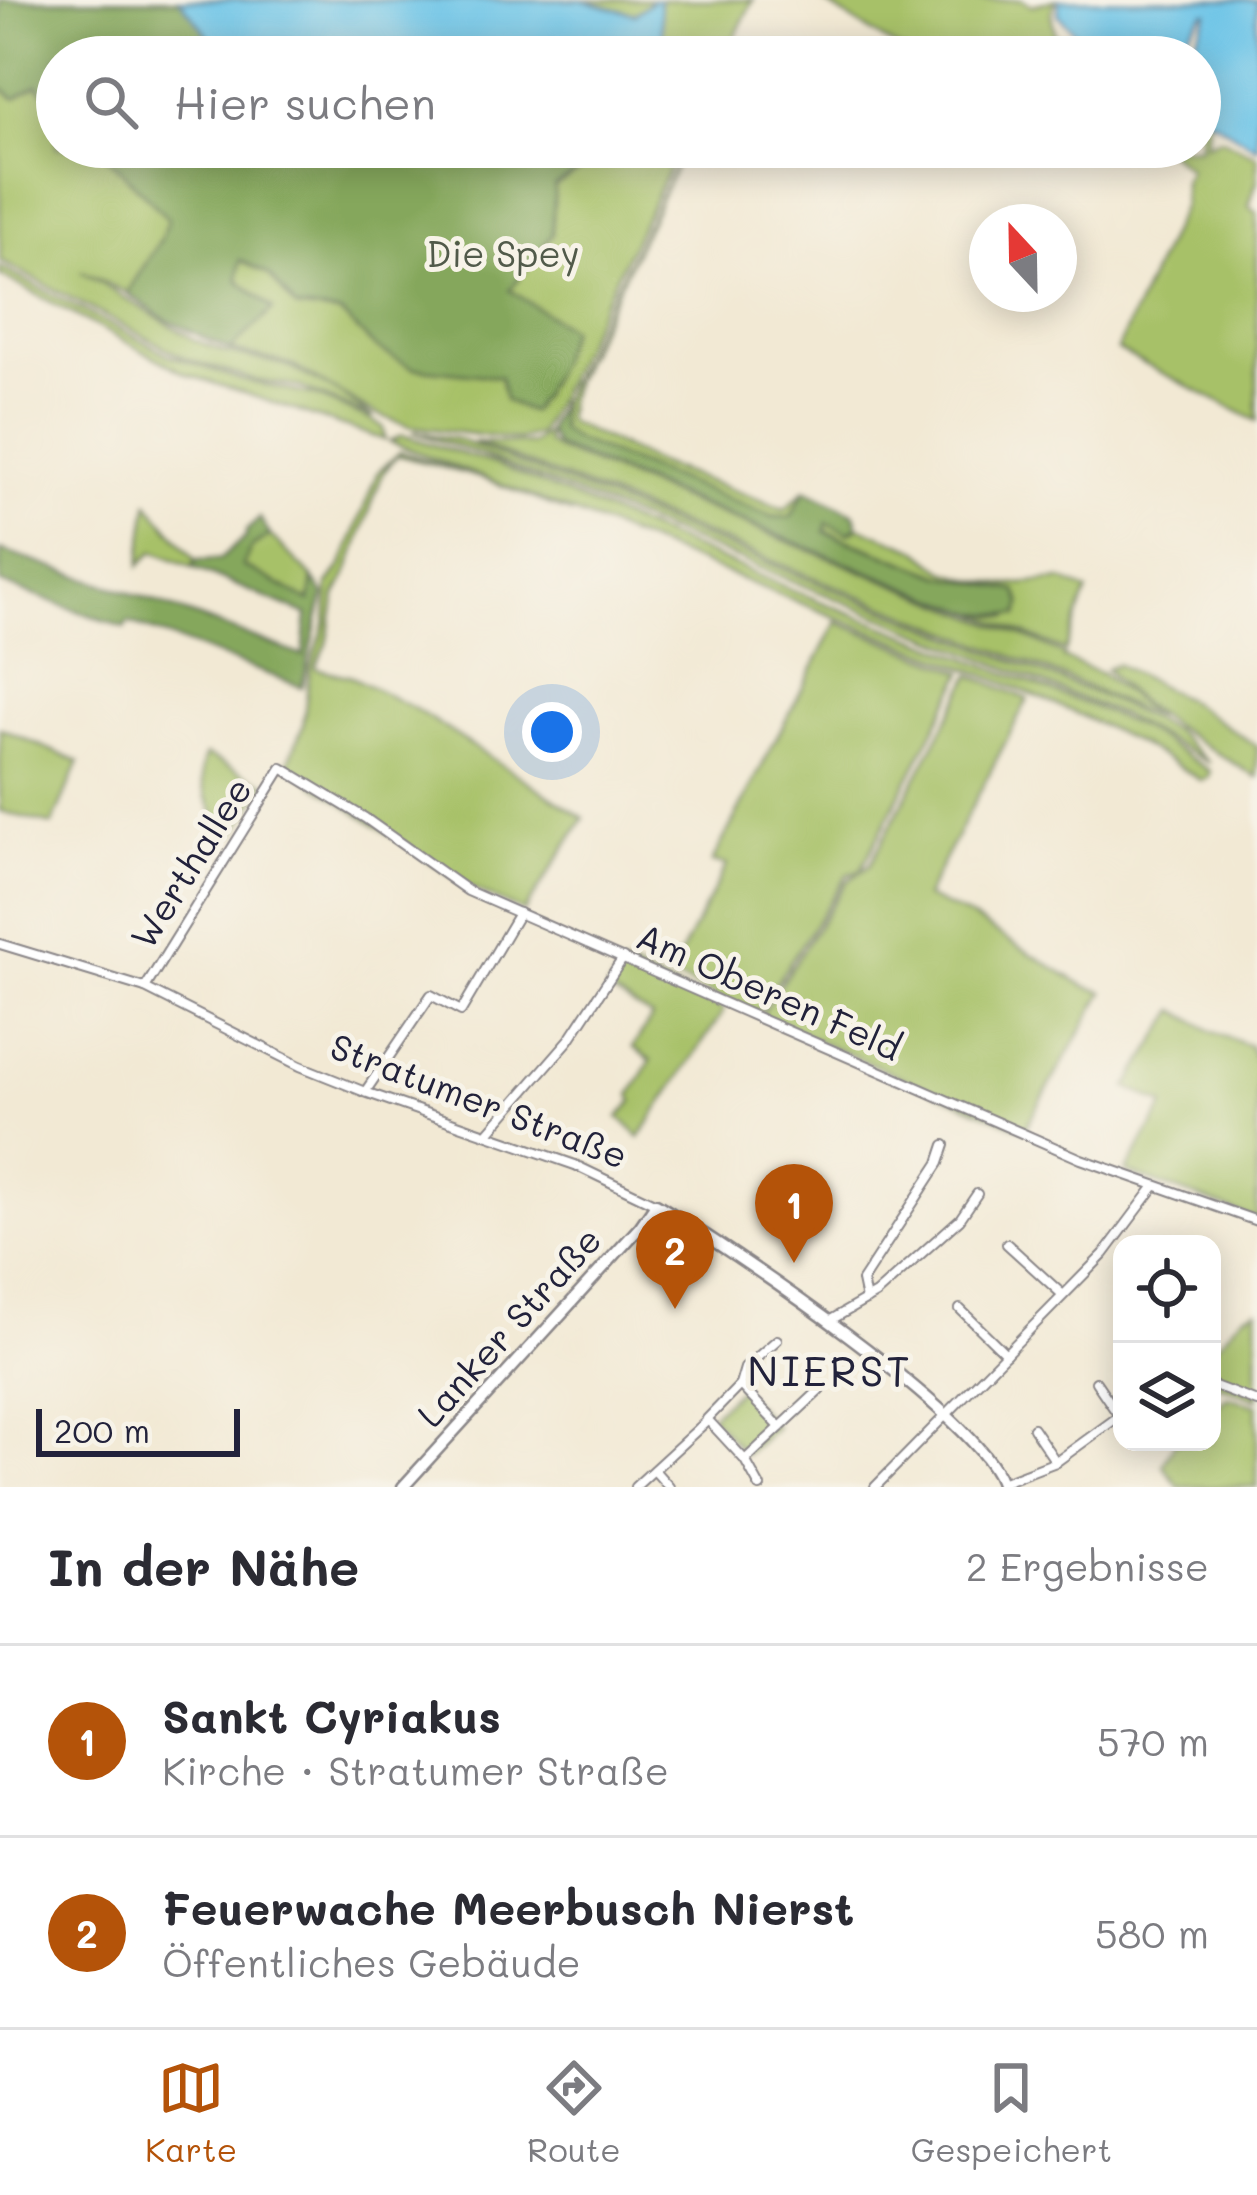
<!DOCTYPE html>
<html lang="de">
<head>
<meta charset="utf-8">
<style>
  :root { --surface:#fff; --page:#f7f7f7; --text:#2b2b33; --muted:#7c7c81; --line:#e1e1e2; --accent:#b45309 }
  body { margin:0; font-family:Mali,sans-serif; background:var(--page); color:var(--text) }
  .controls { position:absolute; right:36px; bottom:36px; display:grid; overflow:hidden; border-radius:24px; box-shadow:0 6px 30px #0003 }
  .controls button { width:108px; height:108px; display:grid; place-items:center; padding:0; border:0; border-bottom:3px solid var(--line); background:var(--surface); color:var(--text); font:60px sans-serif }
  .compass { position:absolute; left:969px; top:204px; width:108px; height:108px; border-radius:50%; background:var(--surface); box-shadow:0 6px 30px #0003; rotate:338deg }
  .scale { position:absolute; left:36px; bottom:30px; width:204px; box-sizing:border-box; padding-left:12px; border:6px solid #22223b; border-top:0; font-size:33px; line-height:42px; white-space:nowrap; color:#22223b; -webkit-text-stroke:9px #f7f3e8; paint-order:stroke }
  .you { position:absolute; left:552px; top:732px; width:42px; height:42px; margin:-30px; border:9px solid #fff; border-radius:50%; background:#1a73e8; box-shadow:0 0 0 18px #1a73e833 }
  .badge { display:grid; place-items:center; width:78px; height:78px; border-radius:50%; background:var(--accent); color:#fff; font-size:39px; font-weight:700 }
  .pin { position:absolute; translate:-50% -99px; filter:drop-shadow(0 3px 6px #0008) }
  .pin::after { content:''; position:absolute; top:63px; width:42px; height:36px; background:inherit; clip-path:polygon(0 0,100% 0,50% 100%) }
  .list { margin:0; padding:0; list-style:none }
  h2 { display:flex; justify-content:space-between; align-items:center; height:156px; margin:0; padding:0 48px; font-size:51px }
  h2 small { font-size:39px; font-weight:400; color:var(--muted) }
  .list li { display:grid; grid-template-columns:78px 1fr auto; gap:36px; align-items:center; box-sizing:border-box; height:192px; padding:0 48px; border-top:3px solid var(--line) }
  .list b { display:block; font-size:45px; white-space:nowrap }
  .list p { margin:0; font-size:39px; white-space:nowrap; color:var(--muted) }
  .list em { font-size:39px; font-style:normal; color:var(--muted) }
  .icon { flex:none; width:66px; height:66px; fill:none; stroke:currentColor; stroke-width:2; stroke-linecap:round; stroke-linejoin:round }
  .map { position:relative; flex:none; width:1257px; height:1487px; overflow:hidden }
  .search { position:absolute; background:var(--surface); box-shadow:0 6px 30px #0003; left:36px; right:36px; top:36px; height:132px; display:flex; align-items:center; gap:30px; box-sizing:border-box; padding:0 42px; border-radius:66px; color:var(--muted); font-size:45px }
  .sheet { height:540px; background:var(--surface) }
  nav { display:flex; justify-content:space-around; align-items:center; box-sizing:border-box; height:168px; border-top:3px solid var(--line); background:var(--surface); font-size:33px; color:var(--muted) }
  nav a { display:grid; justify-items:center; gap:6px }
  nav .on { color:var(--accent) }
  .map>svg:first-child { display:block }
  .green { fill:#a7c167; stroke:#647251; stroke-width:3 }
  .forest { fill:#85a75c; stroke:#54644c; stroke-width:3 }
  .water { fill:#69c3e7; stroke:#467291; stroke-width:3 }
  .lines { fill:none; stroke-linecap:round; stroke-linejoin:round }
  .street-casing { stroke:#8a8688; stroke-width:12 }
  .secondary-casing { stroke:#8a8688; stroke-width:15 }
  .street { stroke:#fff; stroke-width:8 }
  .secondary { stroke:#fff; stroke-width:10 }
  .labels { text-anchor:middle; stroke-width:10; stroke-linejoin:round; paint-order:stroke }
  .park-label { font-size:36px; fill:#515a4a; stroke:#f7f3e8 }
  .street-label { font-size:36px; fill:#22223b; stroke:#f7f3e8 }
  .quarter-label { font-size:42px; letter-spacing:3px; fill:#22223b; stroke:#f7f3e8 }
</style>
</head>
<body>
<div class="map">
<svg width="1257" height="1487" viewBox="0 0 1257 1487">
  <rect width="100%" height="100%" fill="#f7f3e8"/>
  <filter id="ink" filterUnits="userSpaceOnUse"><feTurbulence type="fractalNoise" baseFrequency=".00833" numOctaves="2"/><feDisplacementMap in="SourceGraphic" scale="24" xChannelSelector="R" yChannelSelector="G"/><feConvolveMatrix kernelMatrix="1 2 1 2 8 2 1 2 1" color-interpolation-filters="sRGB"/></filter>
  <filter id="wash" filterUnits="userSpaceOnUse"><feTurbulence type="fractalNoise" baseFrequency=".004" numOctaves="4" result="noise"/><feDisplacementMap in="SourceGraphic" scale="48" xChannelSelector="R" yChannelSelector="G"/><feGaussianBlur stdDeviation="2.7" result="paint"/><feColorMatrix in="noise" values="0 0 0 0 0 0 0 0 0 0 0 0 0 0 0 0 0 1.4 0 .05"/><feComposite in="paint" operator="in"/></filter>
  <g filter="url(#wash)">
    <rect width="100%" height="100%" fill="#f2e9d4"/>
    <g class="green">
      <path d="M0 0H753L725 57H57V147H680L539 434 518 440 408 426 376 414 290 364 230 350 273 309 238 280 239 260 269 275 296 308 340 313 376 348 501 377 543 392 201 210 127 293 80 271 195 340 224 352 285 365 333 389 374 418 300 387 254 380 187 359 0 261Z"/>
      <path d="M820 0H1021L1032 5 1056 0 1051 13 1058 48 1072 57H918L890 44Z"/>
      <path d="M1200 113 1209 119 1206 143 1221 138 1257 156V180L1249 206 1257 213V421L1117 350 1183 205V181L1189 169 1163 147H1200Z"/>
      <path d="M685 147 574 380 566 405 567 421 657 463 785 509 805 490 791 517H773L573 439 560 429 559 404Z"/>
      <path d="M0 267 169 355 241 380 316 396 375 422 383 427 385 440 186 374 0 275Z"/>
      <path d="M413 432 458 439 1106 698 1173 730 1209 763 1122 715 479 454Z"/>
      <path d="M546 432 547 443 556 449 1031 639 1064 655 1063 658 1102 674 1157 718 1064 677 474 442 532 444Z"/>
      <path d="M402 435 495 464 817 600 1096 708 1142 728 1210 771 1209 777 1202 781C1099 714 981 675 868 630 709 567 551 502 390 442Z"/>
      <path d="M400 452 488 479 573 514 488 480 397 455 382 475 349 570 336 596 327 644 315 668 352 677 417 710 584 818 524 912 470 888 287 766 303 726 310 668 326 622 328 584 342 565 377 473Z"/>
      <path d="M148 503 196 560 192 567 154 551 140 565Z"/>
      <path d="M827 523 855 530 858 526 919 550 945 571 974 580 1009 585 1062 580 1087 591 1065 651 976 613 1009 617 1017 591 942 576 825 531Z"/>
      <path d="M270 535 313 578 310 602 243 566 251 548Z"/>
      <path d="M837 622 964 672 861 870 847 875 756 1014 669 975 727 865 712 862Z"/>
      <path d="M1117 664 1185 699 1257 746V778C1209 746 1142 714 1106 669Z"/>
      <path d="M971 675 1028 699 925 897 968 916 1085 986 1104 992 1024 1130 760 1016 847 881 869 866Z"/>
      <path d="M0 728 79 762 52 825 0 811Z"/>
      <path d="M206 755 266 784 234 835C213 820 193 779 206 755Z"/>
      <path d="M627 966 722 1008 723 1012 640 1137 619 1117 634 1101 631 1095 651 1060 633 1047 652 1017 607 990 621 968Z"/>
      <path d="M1176 1010 1213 1032 1250 1046 1257 1066V1219L1126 1172 1165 1105 1127 1087Z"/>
      <path d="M1257 1309V1399L1212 1382V1350L1243 1315Z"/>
      <path d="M740 1388 776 1427 745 1455 710 1416Z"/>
      <path d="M1228 1397 1257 1405V1487H1179L1163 1465 1175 1442H1212V1409Z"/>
    </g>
    <g class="forest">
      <path d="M0 0H180L219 49 276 57H57V106L37 85 15 99 0 86Z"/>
      <path d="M98 147H447L503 160 524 147H620L555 186 552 235 510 290 570 329 550 381 531 412 505 401 500 377 413 368 376 348 340 313 296 308 269 275 240 260 238 280 273 309 230 350 163 318 127 293 161 239 168 219Z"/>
      <path d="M559 404 560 429 573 439 773 517H791L805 490 855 514 858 526 849 533 827 523 825 532 942 576 1017 591 1022 603 1019 615 976 613 922 593 555 446 547 430Z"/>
      <path d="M260 518 270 535 251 548 243 566 310 601 313 578 324 595 302 687 129 622 125 628 0 583V550L146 598 303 656 307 615 192 567 196 560 220 559 246 537V531Z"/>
    </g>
    <g class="water">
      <path d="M180 0H581L635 14 653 0H659L664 51 658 57H276L219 49Z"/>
      <path d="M1059 0H1257V148L1200 113V57H1187L1208 13H1204L1170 57H1097L1058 14Z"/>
    </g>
  </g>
  <g filter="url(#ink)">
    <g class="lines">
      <g class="street-casing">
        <g id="street">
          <path d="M0 944 145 988 300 1066 365 1092 575 1165 656 1204"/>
          <path d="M145 988 282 768 365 818 468 891 1081 1159 1257 1221"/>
          <path d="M365 1092 431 995 461 1011 519 913"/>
          <path d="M487 1134 569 1040 623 958"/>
          <path d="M1007 1244 1063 1295"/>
          <path d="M866 1300 862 1281 939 1163 945 1145"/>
          <path d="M960 1309 1006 1354"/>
          <path d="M829 1321 876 1294 960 1219 977 1194"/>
          <path d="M1096 1382 1119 1416"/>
          <path d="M740 1385 745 1368 777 1340"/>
          <path d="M1212 1385 1257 1402"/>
          <path d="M707 1419 740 1385 780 1427"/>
          <path d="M1033 1428 1056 1462"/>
          <path d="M745 1460 822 1388"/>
          <path d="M654 1470 669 1487"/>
          <path d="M1001 1483 1056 1462 1122 1414"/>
          <path d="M635 1487 708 1420 745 1460 760 1487"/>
          <path d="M875 1487 1104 1254 1155 1186"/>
        </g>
      </g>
      <g class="secondary-casing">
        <path id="secondary" d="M403 1487 640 1227 656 1204C722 1244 989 1421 1002 1487"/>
      </g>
      <use href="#street" class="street"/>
      <use href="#secondary" class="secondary"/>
    </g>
  </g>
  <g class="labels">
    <g class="park-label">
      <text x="503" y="267">Die Spey</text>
    </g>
    <g class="street-label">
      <text transform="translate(191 863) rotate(-58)" y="13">Werthallee</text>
      <text transform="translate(769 992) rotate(24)" y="13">Am Oberen Feld</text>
      <text transform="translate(479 1101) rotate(21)" y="13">Stratumer Straße</text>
      <text transform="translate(509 1327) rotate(-48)" y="13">Lanker Straße</text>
    </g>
    <g class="quarter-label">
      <text x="830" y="1387">NIERST</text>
    </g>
  </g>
</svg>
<div class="controls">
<button><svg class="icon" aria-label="locate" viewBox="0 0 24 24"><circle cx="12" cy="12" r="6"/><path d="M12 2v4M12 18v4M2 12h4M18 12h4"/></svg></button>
<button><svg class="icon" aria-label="layers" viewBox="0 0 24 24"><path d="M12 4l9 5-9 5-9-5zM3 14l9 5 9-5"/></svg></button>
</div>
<svg class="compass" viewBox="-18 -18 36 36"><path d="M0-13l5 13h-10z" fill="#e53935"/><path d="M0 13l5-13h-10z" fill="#7c7c81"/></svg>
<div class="scale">200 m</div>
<div class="you"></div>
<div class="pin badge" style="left:794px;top:1263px">1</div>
<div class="pin badge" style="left:675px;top:1309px">2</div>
<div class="search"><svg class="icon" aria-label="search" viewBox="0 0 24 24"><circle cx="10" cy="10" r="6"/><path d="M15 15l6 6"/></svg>Hier suchen</div>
</div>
<section class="sheet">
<h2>In der Nähe<small>2 Ergebnisse</small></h2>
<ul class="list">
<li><span class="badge">1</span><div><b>Sankt Cyriakus</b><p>Kirche · Stratumer Straße</p></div><em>570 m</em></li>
<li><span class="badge">2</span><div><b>Feuerwache Meerbusch Nierst</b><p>Öffentliches Gebäude</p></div><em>580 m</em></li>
</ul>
</section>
<nav>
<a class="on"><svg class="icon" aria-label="map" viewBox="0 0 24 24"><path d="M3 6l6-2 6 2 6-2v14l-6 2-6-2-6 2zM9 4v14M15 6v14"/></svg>Karte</a>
<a><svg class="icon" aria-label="directions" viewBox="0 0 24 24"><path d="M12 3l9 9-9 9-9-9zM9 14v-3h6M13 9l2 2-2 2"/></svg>Route</a>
<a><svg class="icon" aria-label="saved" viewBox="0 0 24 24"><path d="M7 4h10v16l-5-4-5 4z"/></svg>Gespeichert</a>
</nav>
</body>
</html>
